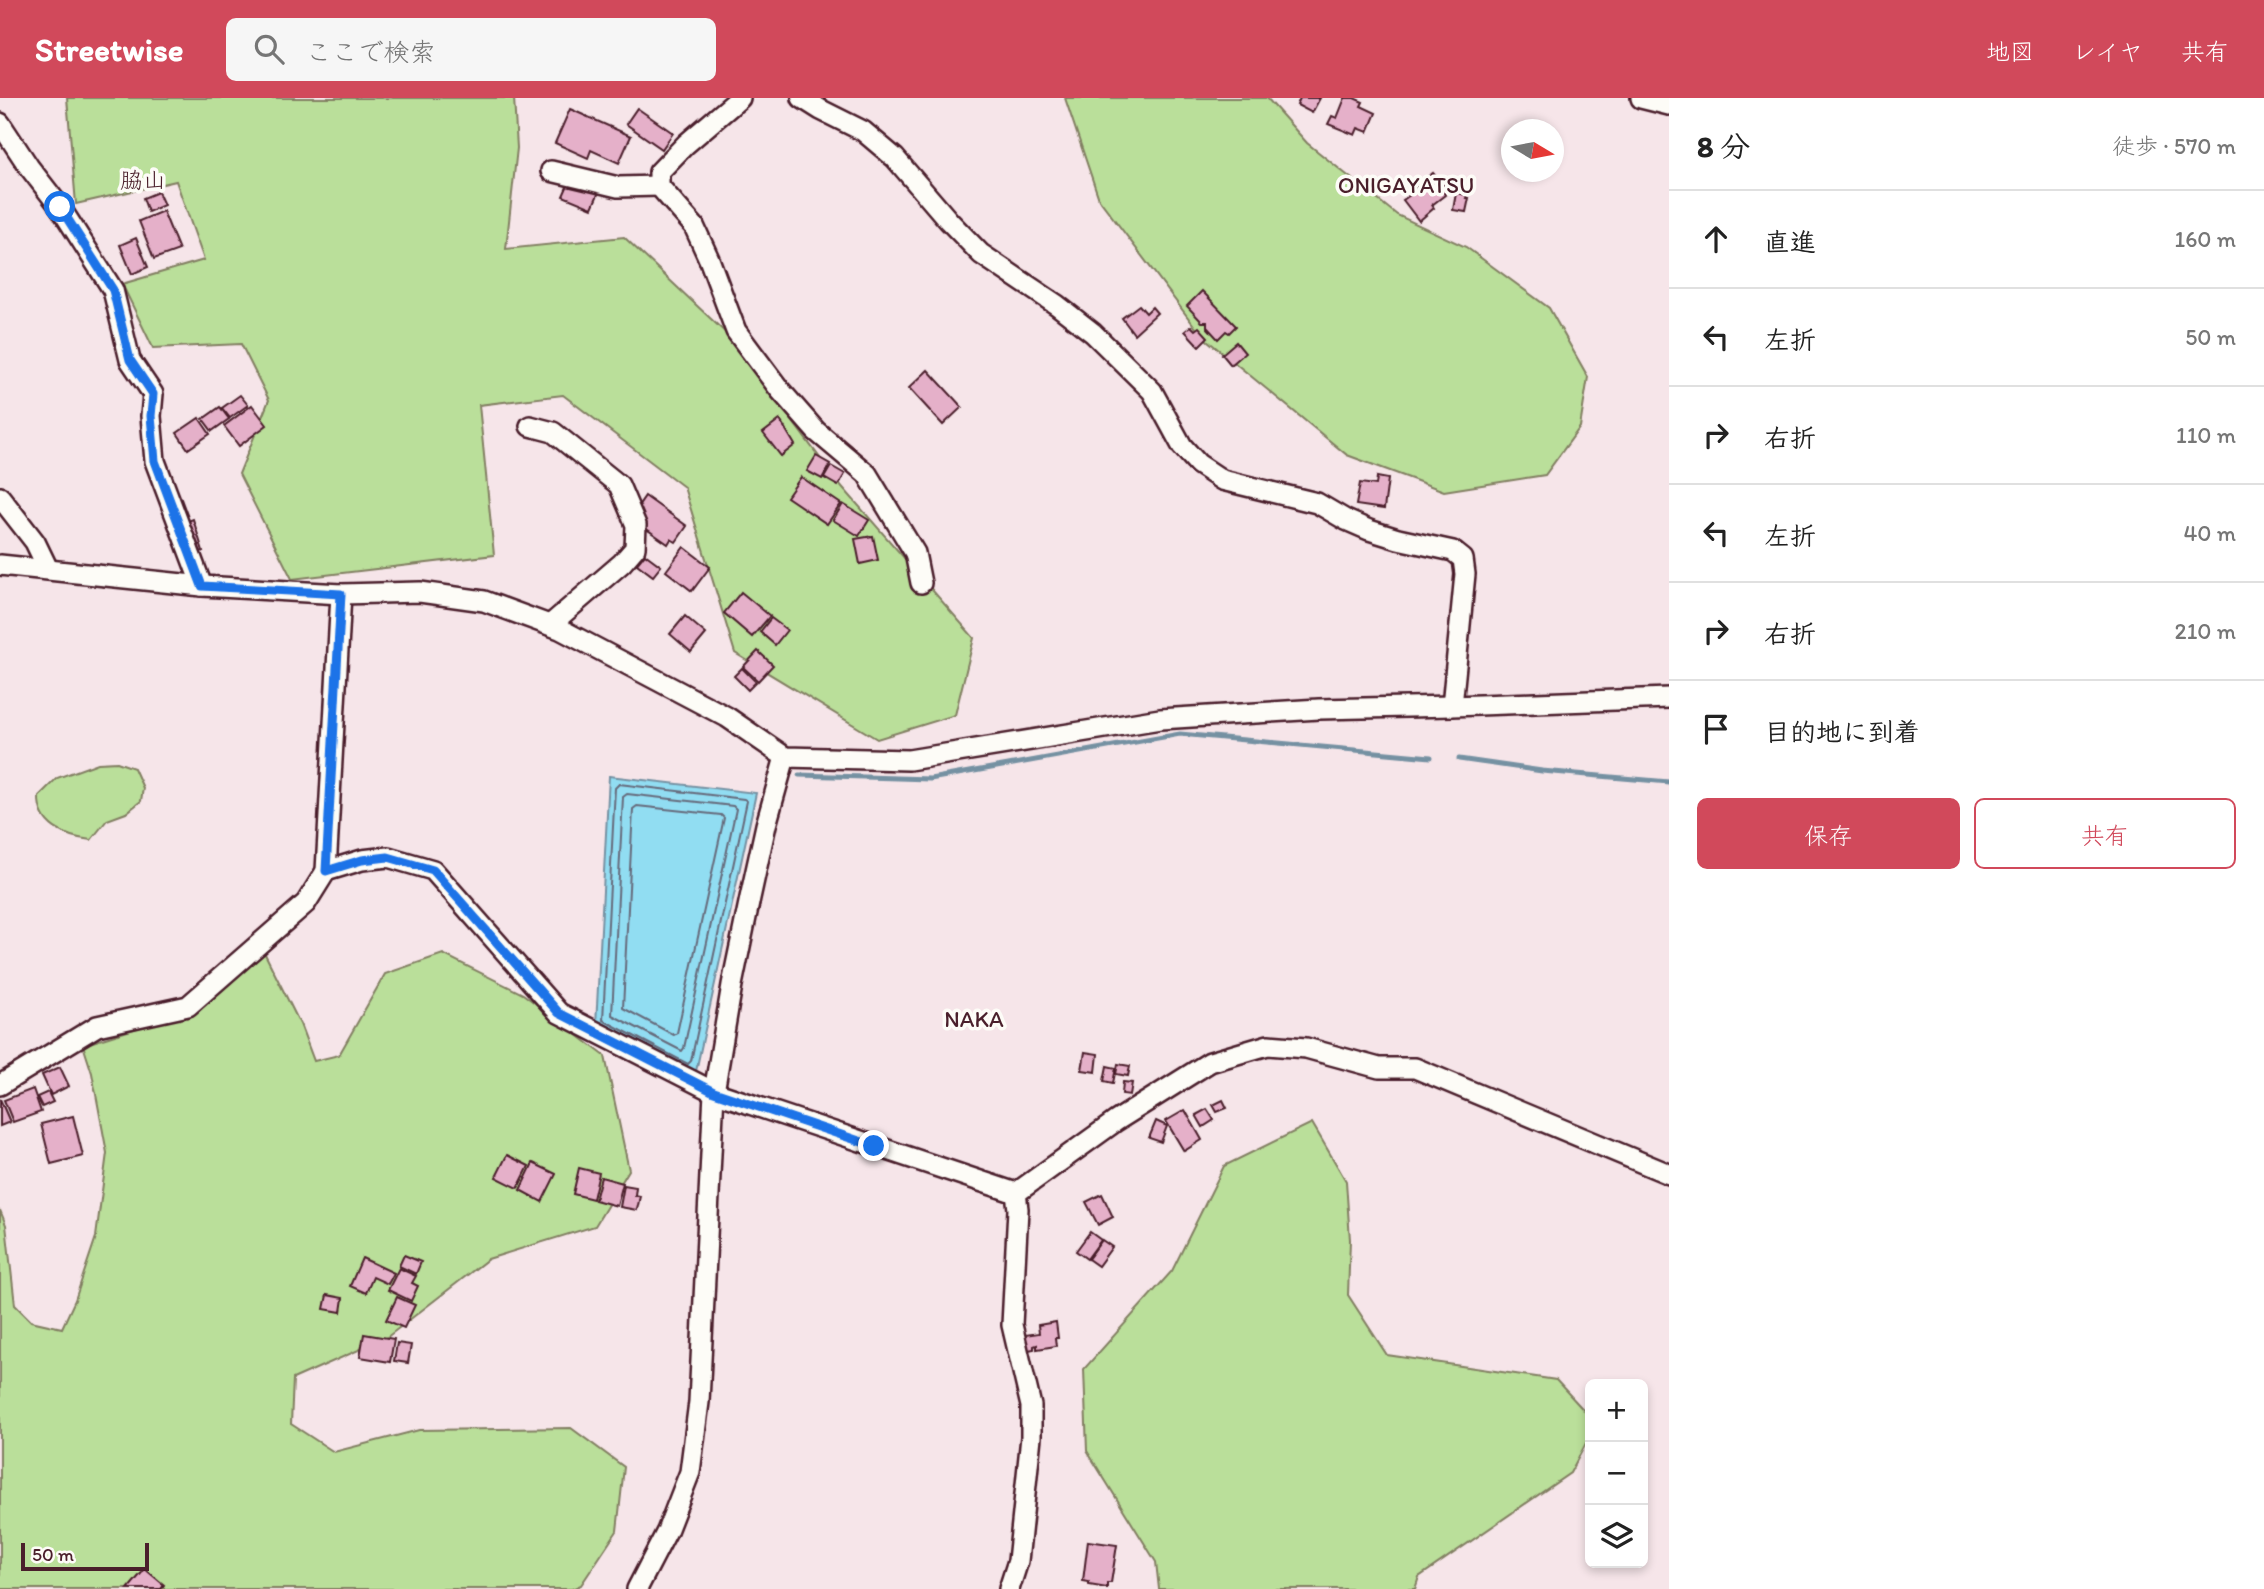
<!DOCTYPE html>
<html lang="ja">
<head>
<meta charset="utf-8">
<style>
  :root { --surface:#fff; --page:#f6f6f6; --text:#222; --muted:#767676; --line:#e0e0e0; --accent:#d1495b }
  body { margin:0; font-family:Itim,"Klee One",sans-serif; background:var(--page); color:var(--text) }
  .controls { position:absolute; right:21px; bottom:21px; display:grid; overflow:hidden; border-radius:10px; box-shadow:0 4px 10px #0003 }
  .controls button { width:63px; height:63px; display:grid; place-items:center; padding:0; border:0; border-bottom:2px solid var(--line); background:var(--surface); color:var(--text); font:35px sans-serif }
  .compass { position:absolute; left:1501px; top:21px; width:63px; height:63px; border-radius:50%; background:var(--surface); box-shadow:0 4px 10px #0003; rotate:100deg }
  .scale { position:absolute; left:21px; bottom:18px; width:128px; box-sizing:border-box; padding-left:7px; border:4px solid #4a1f2b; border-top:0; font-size:19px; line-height:24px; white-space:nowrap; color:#4a1f2b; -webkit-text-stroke:5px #fdfcf7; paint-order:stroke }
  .stop { position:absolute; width:21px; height:21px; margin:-16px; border:5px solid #1a73e8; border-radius:50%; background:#fff }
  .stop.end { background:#1a73e8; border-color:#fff; box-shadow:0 2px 7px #0008 }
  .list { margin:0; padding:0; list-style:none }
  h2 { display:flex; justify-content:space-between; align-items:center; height:91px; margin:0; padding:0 28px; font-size:30px }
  h2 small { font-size:23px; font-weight:400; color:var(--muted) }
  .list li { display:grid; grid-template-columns:46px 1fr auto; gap:21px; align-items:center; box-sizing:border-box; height:98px; padding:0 28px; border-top:2px solid var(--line) }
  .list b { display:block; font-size:26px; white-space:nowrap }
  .list em { font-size:23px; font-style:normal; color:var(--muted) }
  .actions { display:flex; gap:14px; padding:21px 28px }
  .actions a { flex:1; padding:16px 0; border:2px solid var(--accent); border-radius:10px; text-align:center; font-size:24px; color:var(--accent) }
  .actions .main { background:var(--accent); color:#fff }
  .icon { flex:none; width:38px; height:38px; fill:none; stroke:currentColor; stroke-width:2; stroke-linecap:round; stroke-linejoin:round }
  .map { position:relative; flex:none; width:1669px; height:1491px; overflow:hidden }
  header { display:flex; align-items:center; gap:42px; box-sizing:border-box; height:98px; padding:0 35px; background:var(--accent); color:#fff }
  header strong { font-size:33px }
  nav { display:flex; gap:38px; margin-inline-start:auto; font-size:24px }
  .search { width:490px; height:63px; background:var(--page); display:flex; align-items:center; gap:18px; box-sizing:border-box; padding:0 24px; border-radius:10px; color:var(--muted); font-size:26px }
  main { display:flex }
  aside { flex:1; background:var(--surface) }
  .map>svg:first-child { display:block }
  .green { fill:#badf9a; stroke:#827f62; stroke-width:2 }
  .water { fill:#91ddf2; stroke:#7591a2; stroke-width:2 }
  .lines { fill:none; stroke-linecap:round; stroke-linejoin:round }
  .shore { stroke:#666b7b; stroke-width:2 }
  .stream { stroke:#7591a2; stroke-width:5 }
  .building { fill:#e5b0c9; stroke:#4a1f2b; stroke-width:2 }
  .minor-casing { stroke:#4a1f2b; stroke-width:24 }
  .minor { stroke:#fdfcf7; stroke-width:19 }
  .route { stroke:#1a73e8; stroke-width:9 }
  .labels { text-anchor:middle; stroke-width:7; stroke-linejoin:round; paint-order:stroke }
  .neighbourhood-label { font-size:23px; fill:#4a1f2b; stroke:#fdfcf7 }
</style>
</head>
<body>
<header>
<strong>Streetwise</strong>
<div class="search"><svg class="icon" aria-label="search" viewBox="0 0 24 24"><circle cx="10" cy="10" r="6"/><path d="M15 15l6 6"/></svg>ここで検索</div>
<nav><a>地図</a><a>レイヤ</a><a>共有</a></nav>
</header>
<main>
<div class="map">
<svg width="1669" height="1491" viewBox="0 0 1669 1491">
  <rect width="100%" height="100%" fill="#f6e5e9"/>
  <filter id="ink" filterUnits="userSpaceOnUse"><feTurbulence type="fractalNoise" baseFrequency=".0143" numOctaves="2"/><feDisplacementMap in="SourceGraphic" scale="14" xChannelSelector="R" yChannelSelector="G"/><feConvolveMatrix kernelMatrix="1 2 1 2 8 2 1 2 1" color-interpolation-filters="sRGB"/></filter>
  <g filter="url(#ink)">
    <g class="green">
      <path d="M67 0H514L517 50 506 151 624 139 728 237 838 384 974 540 955 617 877 641 735 555 684 389 563 297 479 307 494 457 292 481 239 376 269 302 241 246 153 250 122 186 204 162 176 83 76 106Z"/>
      <path d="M1065 0H1267L1307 45 1397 117 1466 149 1549 210 1588 279 1580 329 1545 377 1444 393 1347 357 1202 238 1099 101Z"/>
      <path d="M117 664 134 670 143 690 141 703 126 715 107 722 91 742C65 739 38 728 39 698L57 680 98 665Z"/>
      <path d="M264 854 300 926 314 963 339 957 385 876 443 856 523 896 605 958 629 1072 595 1128 488 1161 386 1240 293 1281 291 1326 334 1354 419 1332 571 1330 624 1369 617 1433 581 1487 572 1491H0V1112L6 1127 15 1207 31 1223 62 1230 75 1202 96 1139 107 1055 92 975 83 947 188 914Z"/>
      <path d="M1312 1025 1346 1083 1350 1142 1348 1197 1387 1257 1556 1282 1590 1319V1338L1570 1375 1419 1479 1415 1491H1159L1156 1464 1087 1353 1084 1271 1172 1173 1224 1068Z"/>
    </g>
    <path class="water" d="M609 678 756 695 695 978 596 927Z"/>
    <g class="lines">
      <g class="shore">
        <path d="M619 686 744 701 747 703 691 963 688 966 603 922 615 690Z"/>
        <path d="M627 696 733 708 736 711 684 950 682 953 612 917 623 699Z"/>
        <path d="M637 708 721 717 724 720 677 935 674 937 623 910 633 711Z"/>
      </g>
      <g class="stream">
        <path d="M1459 661 1542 673 1669 684"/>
        <path d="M799 677 930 681 1180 636 1431 659"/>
      </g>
    </g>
    <g class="building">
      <path d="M1300 0H1320L1312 15 1297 7Z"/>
      <path d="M1345 0H1354L1363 4 1361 8 1376 15 1368 34 1358 30 1355 37 1328 26 1332 18 1337 20Z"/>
      <path d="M637 10 673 35 662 51 626 26Z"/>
      <path d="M570 11 631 38 619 65 591 52 588 60 555 45Z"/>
      <path d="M1433 75 1447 92 1444 95 1445 97 1432 107 1434 110 1419 123 1403 102 1417 92 1415 89Z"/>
      <path d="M570 82 599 94 592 110 563 98Z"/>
      <path d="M158 94 164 107 148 114 143 100Z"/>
      <path d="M1456 95 1467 97 1466 100H1469L1466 114 1453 112Z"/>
      <path d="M163 113 179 152 154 161 139 123Z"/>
      <path d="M136 140 148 169 132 176 120 147Z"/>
      <path d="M1202 193 1236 228 1229 235 1226 233 1218 241 1207 229V224H1202L1187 208Z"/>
      <path d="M1139 207 1146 215 1152 209 1157 215 1134 236 1122 220Z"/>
      <path d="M1191 228 1195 232 1199 229 1208 239 1199 248 1185 233Z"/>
      <path d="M1236 244 1245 255 1231 267 1222 256Z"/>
      <path d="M928 272 962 309 943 327 909 290Z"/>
      <path d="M240 297 248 307 230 320 222 310Z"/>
      <path d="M252 307 267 327 239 348 224 328Z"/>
      <path d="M220 309 229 321 212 333 203 321Z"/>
      <path d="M199 320 210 336 188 351 177 335Z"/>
      <path d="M780 322 795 347 781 358 763 335Z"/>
      <path d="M816 358 830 366 822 381 807 373Z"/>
      <path d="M831 368 845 376 838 388 824 380Z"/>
      <path d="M801 379 841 406 827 426 787 399Z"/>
      <path d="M1377 379 1388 381 1384 411 1356 407 1360 385 1376 387Z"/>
      <path d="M645 398 687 428 676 444 671 441 668 446 638 425 634 414Z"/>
      <path d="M843 406 869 422 859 438 833 422Z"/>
      <path d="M193 421 203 453 194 456 185 424Z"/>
      <path d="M873 438 878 462 860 466 855 441Z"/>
      <path d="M684 449 710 469 692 493 666 473Z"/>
      <path d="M645 456 661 468 653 478 637 466Z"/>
      <path d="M741 494 770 518 752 539 724 515Z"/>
      <path d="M685 518 706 536 691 554 670 536Z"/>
      <path d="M771 520 787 532 775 547 760 534Z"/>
      <path d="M758 553 773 567 758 583 743 569Z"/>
      <path d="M742 570 756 584 748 592 734 578Z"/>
      <path d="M1085 954 1098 956 1096 974 1082 972Z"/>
      <path d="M1118 966 1130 968 1128 978 1116 976Z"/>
      <path d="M1107 968 1116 970 1113 985 1104 983Z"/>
      <path d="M60 969 69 988 51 997 42 977Z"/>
      <path d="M1123 984 1132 985 1130 997 1122 996Z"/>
      <path d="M33 991 41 1014 13 1024 4 1002Z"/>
      <path d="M48 994 53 1004 42 1009 37 999Z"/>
      <path d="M0 1001 10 1024 0 1028Z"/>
      <path d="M1223 1002 1227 1010 1217 1014 1213 1007Z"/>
      <path d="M1207 1011 1214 1022 1203 1029 1196 1017Z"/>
      <path d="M1185 1012 1202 1042 1184 1053 1166 1023Z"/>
      <path d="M73 1018 83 1058 51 1066 41 1026Z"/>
      <path d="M1156 1023 1167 1028 1161 1044 1149 1040Z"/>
      <path d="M507 1057 529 1068 518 1090 496 1079Z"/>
      <path d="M533 1065 556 1076 542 1104 520 1092Z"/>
      <path d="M579 1070 599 1075 593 1101 573 1096Z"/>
      <path d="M601 1079 623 1085 617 1108 595 1102Z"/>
      <path d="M624 1087 636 1089 635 1097 640 1098 637 1112 620 1109Z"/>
      <path d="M1102 1096 1113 1119 1098 1127 1086 1104Z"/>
      <path d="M1090 1134 1101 1142 1087 1161 1076 1153Z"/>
      <path d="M1102 1142 1112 1149 1098 1168 1088 1161Z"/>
      <path d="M404 1157 421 1164 416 1176 399 1168Z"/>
      <path d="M362 1160 394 1175 388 1186 373 1179 366 1195 350 1188Z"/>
      <path d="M399 1170 416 1178 412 1185 418 1188 411 1203 388 1192Z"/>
      <path d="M327 1197 343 1200 341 1214 324 1211Z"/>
      <path d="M397 1199 415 1207 404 1230 386 1222Z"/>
      <path d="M1056 1224 1058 1240H1055L1056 1248 1037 1251V1247L1034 1248V1251L1028 1252 1025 1237 1039 1235 1038 1227Z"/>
      <path d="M364 1236 394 1241 390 1264 360 1259Z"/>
      <path d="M397 1245 411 1247 408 1265 394 1263Z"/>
      <path d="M1088 1443 1117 1447 1111 1485H1107V1490L1089 1487V1484L1083 1483Z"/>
      <path d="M145 1471 164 1487 161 1491H128Z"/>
    </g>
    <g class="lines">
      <g class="minor-casing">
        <g id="minor">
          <path d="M740 0 686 46 659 74V88L694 128 709 161 736 233 780 292 816 333 867 376 915 455 921 485"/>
          <path d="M802 0 821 12 863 33 895 60 949 123 981 156 1057 207 1093 235 1152 293 1182 348 1198 366 1222 382 1317 405 1346 422 1369 432 1398 441 1453 453 1463 461 1465 476 1452 608"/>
          <path d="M1641 0 1669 7"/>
          <path d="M0 25 29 69 60 109 113 192 130 262 153 296 151 318 155 363 202 488"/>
          <path d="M551 73 618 89 659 88"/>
          <path d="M530 328 553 334 619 387 636 427 635 450 622 465 550 527"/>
          <path d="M0 399 35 444 48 471"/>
          <path d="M0 467 202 488 341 496 420 494 484 503 560 531 727 619 785 659 909 662 1160 621 1319 611 1452 608 1669 600"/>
          <path d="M326 773 341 496"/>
          <path d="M0 987 97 928 188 908 306 805 326 773 362 762 388 759 433 772 559 915 714 994 1016 1095"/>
          <path d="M1016 1095 1116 1023 1210 964 1268 947 1306 950 1379 970H1415L1669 1076"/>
          <path d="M637 1491 667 1433 690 1374 699 1304 714 994 732 887 750 800 766 727 785 659"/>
          <path d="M1009 1491 1018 1463 1031 1339V1308L1012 1227 1018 1111 1016 1095"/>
        </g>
      </g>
      <use href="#minor" class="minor"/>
    </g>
  </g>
  <g class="lines" filter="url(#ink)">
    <path class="route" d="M60 109 113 192 130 262 153 296 151 318 155 363 202 488 341 496 326 773 362 762 388 759 433 772 559 915 714 994 874 1048"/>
  </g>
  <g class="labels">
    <g class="neighbourhood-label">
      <text x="143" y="90">脇山</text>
      <text x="1406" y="95">ONIGAYATSU</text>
      <text x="974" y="929">NAKA</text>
    </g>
  </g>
</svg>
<div class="controls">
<button>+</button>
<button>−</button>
<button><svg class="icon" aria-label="layers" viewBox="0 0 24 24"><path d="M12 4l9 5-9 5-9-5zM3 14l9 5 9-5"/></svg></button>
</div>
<svg class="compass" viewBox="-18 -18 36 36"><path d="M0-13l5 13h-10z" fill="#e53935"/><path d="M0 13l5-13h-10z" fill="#767676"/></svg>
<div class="scale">50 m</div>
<div class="stop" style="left:60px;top:109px"></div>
<div class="stop end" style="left:874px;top:1048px"></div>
</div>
<aside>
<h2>8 分<small>徒歩 · 570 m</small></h2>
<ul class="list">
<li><svg class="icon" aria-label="ahead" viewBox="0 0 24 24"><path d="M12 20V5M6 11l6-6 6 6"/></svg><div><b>直進</b></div><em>160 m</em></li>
<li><svg class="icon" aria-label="left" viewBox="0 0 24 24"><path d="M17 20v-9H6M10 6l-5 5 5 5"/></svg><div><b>左折</b></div><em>50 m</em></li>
<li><svg class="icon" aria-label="right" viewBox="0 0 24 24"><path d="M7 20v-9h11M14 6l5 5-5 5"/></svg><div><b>右折</b></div><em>110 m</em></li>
<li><svg class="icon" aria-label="left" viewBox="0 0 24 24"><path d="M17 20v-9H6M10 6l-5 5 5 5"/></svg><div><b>左折</b></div><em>40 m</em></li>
<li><svg class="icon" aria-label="right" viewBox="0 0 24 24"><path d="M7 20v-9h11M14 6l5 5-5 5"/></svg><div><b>右折</b></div><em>210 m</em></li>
<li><svg class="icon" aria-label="arrive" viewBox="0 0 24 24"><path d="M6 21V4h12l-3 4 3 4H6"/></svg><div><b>目的地に到着</b></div></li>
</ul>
<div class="actions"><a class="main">保存</a><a>共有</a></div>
</aside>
</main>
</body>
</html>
